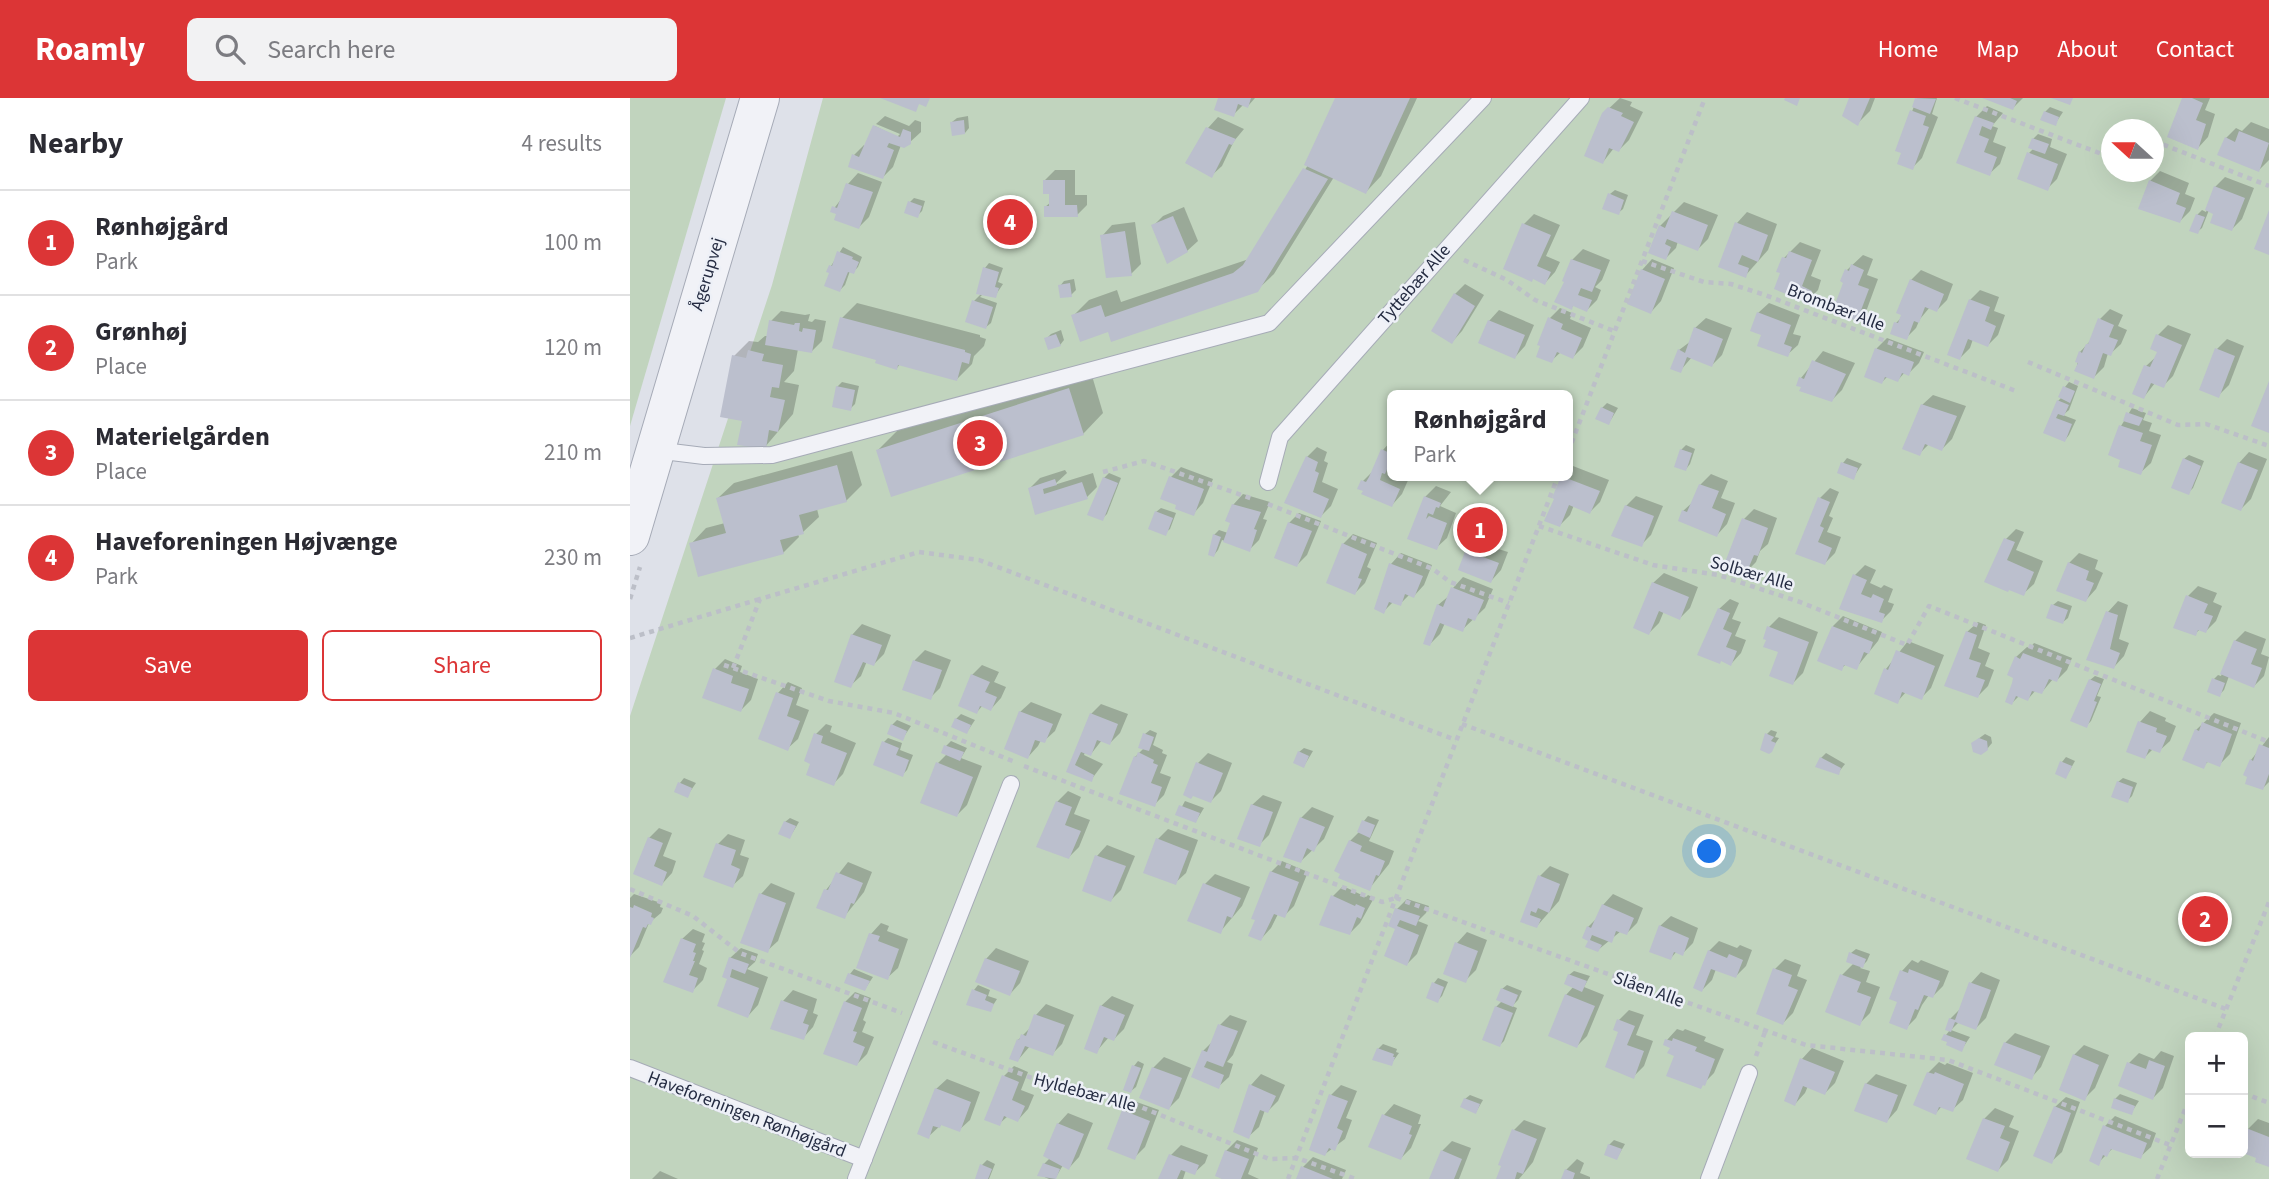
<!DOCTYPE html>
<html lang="en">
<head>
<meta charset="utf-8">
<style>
  :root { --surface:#fff; --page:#f2f2f3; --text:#2b2b33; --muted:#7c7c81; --line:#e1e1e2; --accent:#dc3536 }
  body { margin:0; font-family:"Source Sans 3",sans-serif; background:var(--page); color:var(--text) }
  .controls { position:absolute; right:21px; bottom:21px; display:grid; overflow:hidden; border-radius:10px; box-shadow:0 7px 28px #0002 }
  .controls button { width:63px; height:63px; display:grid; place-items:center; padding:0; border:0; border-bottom:2px solid var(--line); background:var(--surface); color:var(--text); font:35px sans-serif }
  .compass { position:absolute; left:1471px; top:21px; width:63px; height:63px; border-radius:50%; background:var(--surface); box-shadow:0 7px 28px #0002; rotate:291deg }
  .you { position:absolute; left:1080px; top:754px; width:24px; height:24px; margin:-18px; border:5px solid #fff; border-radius:50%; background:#1a73e8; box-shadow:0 0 0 10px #1a73e833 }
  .badge { display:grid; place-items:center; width:46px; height:46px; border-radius:50%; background:var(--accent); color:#fff; font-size:23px; font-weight:700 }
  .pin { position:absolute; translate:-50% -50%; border:4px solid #fff; box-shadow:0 2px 7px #0006 }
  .popup { position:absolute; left:757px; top:292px; width:186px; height:91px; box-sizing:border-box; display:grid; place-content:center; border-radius:10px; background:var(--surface); filter:drop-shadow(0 2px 5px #0005); font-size:23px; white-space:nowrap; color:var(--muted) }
  .popup b { font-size:26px; color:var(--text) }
  .popup::after { content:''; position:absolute; left:50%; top:100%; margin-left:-14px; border:14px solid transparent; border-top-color:var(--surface) }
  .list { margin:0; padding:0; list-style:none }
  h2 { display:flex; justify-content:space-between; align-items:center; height:91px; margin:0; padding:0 28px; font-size:30px }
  h2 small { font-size:23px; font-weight:400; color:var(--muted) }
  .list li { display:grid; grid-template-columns:46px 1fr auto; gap:21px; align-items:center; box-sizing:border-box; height:105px; padding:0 28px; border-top:2px solid var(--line) }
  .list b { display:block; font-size:26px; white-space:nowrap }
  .list p { margin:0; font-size:23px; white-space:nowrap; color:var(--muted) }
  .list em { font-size:23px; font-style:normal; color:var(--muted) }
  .actions { display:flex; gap:14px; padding:21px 28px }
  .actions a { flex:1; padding:16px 0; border:2px solid var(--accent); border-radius:10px; text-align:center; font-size:24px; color:var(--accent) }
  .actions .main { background:var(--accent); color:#fff }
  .icon { flex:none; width:38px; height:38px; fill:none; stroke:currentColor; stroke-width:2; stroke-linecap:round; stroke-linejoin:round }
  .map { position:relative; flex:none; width:1639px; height:1081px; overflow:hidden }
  header { display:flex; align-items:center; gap:42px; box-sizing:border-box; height:98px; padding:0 35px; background:var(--accent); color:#fff }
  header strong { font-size:33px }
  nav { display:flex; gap:38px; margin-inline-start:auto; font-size:24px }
  .search { width:490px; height:63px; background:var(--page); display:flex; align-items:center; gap:18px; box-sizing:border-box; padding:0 24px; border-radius:10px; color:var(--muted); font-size:26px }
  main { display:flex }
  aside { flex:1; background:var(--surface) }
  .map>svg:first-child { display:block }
  .green { fill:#c1d4be; fill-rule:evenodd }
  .shadow { fill:#0003 }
  .building { fill:#bbbfcd }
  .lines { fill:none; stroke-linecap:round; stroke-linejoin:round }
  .service-casing { stroke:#a6abb7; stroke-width:18 }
  .tertiary-casing { stroke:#a6abb7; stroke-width:40 }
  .path { stroke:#bcbfc8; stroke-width:4.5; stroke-dasharray:5 5; stroke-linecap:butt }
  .service { stroke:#f1f2f7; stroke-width:16 }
  .tertiary { stroke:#f1f2f7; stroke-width:38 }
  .labels { text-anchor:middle; stroke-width:5; stroke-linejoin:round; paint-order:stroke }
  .street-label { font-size:18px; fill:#252c42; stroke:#edf0f7 }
</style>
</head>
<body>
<header>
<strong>Roamly</strong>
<div class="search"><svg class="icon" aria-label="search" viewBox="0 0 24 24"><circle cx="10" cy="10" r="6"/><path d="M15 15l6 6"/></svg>Search here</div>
<nav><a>Home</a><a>Map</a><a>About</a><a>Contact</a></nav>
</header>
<main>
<aside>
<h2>Nearby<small>4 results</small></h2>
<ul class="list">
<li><span class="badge">1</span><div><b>Rønhøjgård</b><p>Park</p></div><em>100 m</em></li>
<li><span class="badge">2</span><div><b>Grønhøj</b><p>Place</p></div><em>120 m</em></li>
<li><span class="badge">3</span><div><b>Materielgården</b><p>Place</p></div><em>210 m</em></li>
<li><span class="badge">4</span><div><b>Haveforeningen Højvænge</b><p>Park</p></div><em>230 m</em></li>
</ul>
<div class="actions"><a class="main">Save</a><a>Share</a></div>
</aside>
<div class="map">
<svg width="1639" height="1081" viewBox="0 0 1639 1081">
  <rect width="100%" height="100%" fill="#dee1e9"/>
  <g class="green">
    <path d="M0 0H96L0 328Z"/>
    <path d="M193 0H1639V1081H0V618L142 187ZM1482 32H1524V74H1482ZM762 297H938V378H762ZM1560 939H1613V1055H1560Z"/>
  </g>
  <g class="shadow">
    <path d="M590 0H625L618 8 614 6 603 17Z"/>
    <path d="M707 0H787L751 78 736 94 704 79 644 176 627 192 479 232 443 218 459 202 487 192 491 204 619 161 678 67Z"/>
    <path d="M990 0 1002 4 1000 8 1013 14 999 42 989 52 984 50 973 64V16Z"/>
    <path d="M1222 0H1245L1240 13 1228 25Z"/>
    <path d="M1287 0H1307L1302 16 1308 19 1292 60 1282 70 1273 54 1268 52Z"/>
    <path d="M1357 0H1393L1383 10Z"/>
    <path d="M1554 0H1580L1575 12 1585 16 1578 39 1568 50Z"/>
    <path d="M1357 8 1373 15 1362 28 1368 30 1363 44 1376 49 1370 66 1359 76 1329 64 1346 19Z"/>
    <path d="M1420 9 1433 14 1425 26 1415 14Z"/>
    <path d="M255 18 279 28 285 22 291 24V34L280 44 271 47 263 69 253 79 224 57 234 47 236 48 245 28 267 39 270 36 246 26Z"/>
    <path d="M338 18 339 30 335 35 322 24 327 20Z"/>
    <path d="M588 19 614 31 604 43 592 68 581 78 557 64 578 30Z"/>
    <path d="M1621 24 1639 31V62L1629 72 1596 40 1606 30 1612 33Z"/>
    <path d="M1408 36 1422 41 1420 49 1437 56 1427 81 1417 91 1399 55 1404 50 1403 41Z"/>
    <path d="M425 72H445V97H457V107L447 117 415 109 421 104V94L415 82Z"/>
    <path d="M1530 73 1559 85 1555 96 1565 100 1560 113 1550 123 1520 83Z"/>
    <path d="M228 75 252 84 239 119 229 129 202 113 212 100 218 86Z"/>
    <path d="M1595 79 1624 90 1612 121 1602 131 1586 115 1579 112 1572 130 1567 134V117L1572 112 1576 114 1585 89Z"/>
    <path d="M985 92 998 97 993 111 988 115 980 96Z"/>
    <path d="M284 100 295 103 292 113 287 118 280 104Z"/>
    <path d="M1054 104 1088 117 1078 141 1068 151 1048 143 1046 150 1036 160 1030 128Z"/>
    <path d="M554 109 568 143 557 153 523 128 533 118Z"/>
    <path d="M1117 114 1147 126 1138 152 1115 178 1090 168 1107 125Z"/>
    <path d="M904 116 930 127 916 158 930 164 925 174 915 185 904 180 894 126Z"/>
    <path d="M505 124 511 166 501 176 472 138 482 127Z"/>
    <path d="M1170 144 1191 152 1181 178 1191 182 1188 192 1177 203 1154 160Z"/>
    <path d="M213 149 232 159 228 169 223 174 220 173 215 187 210 192 201 168Z"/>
    <path d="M953 151 980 162 972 182 965 189 971 192 967 202 957 212 944 207 941 210 936 183 942 162Z"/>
    <path d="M1233 157 1243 161 1237 177 1248 181 1237 211 1227 221 1216 184 1217 172Z"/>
    <path d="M1022 161 1044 170 1031 203 1021 214 1012 172Z"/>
    <path d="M359 165 373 170 368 184 373 186 365 198 354 195 350 199 367 205 361 225 356 229 344 203 351 196 355 170Z"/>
    <path d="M1291 172 1323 186 1317 202 1307 212 1300 209 1290 221 1286 230 1276 240 1266 225 1274 217 1281 182Z"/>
    <path d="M444 181 446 192 441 197 430 188 434 183Z"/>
    <path d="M835 186 854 197 832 233 822 244 825 196Z"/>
    <path d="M1350 192 1369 199 1364 213 1375 217 1368 237 1358 247 1343 241 1340 250 1330 260 1340 202Z"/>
    <path d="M227 205 350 237V239L356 241 354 248 344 258 342 266 327 281 270 266 267 270 248 261 212 220Z"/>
    <path d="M1139 205 1170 217 1163 236 1171 238 1168 247 1157 257 1134 236 1128 215Z"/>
    <path d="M930 210 942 215 940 221 961 230 953 249 943 259 931 254 921 263 920 220Z"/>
    <path d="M1480 211 1493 217 1488 228 1497 232 1491 246 1480 256 1478 255 1474 269 1464 279 1446 272 1450 254 1461 242 1470 221Z"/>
    <path d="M869 212 904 227 895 248 885 259 859 223Z"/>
    <path d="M151 213 175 217 180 216 178 223 182 224 185 221 196 223 192 243 182 253 168 251 164 273 154 284 169 287 163 316 135 349 114 322 104 258 119 243 128 244 135 238H138L141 223Z"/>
    <path d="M1076 220 1102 230 1092 257 1082 267 1062 259 1050 273 1049 252 1061 243 1065 230Z"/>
    <path d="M1538 227 1561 236 1543 278 1533 288 1525 285 1514 299 1516 268 1527 258 1528 237Z"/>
    <path d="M431 232 434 242 430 247 416 241 421 236Z"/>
    <path d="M1257 240 1294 254 1289 265 1279 275 1275 274 1268 282 1258 278 1252 284 1236 278 1247 250Z"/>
    <path d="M1597 241 1614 248 1599 287 1588 298 1587 251Z"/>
    <path d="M1193 253 1225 265 1212 292 1202 302 1171 280Z"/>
    <path d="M460 271 473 315 453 336 248 352 268 332Z"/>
    <path d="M212 284 229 288 225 306 220 311 207 289Z"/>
    <path d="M1439 284 1448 288 1439 312 1433 317 1446 322 1439 337 1435 342 1415 334 1428 303 1432 299 1435 289Z"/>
    <path d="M1303 297 1336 308 1322 341 1312 351 1299 346 1289 356 1292 307Z"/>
    <path d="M977 305 988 310 979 325 972 310Z"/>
    <path d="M1502 310 1516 315 1513 322 1522 325 1519 333 1531 337 1521 365 1510 375 1492 361 1480 356 1491 328Z"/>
    <path d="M762 342V367L759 372 762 373V378L779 380 772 396 762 407 735 393 733 383 743 373 753 352Z"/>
    <path d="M1056 347 1065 351 1060 366 1056 371 1051 352Z"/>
    <path d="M687 349 697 354 694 363 698 365 692 384 708 391 701 408 691 418 656 405 677 359Z"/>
    <path d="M222 353 232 387 216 403 187 411 189 419 173 434 168 436 169 439 153 455 61 446 76 430 95 425 88 400 104 385Z"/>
    <path d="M1619 354 1637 361 1621 401 1611 411 1609 365Z"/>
    <path d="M1559 357 1574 363 1563 390 1558 395 1554 361Z"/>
    <path d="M1217 360 1232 366 1223 380 1213 365Z"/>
    <path d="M943 368 979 382 970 404 960 414 944 407 940 417 930 427 924 399 933 378H938V374Z"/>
    <path d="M551 369 583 381 573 405 563 416 541 379Z"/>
    <path d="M435 372 437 375 424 387 463 375 467 389 457 399 407 415 400 390 410 380Z"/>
    <path d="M479 375 491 380 477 416 472 421 474 380Z"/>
    <path d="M1081 376 1098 383 1091 400 1105 405 1097 426 1087 437 1053 413 1064 403 1070 387Z"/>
    <path d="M806 388 821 394 810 408 826 415 817 440 806 450 780 440 795 399Z"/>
    <path d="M1200 390 1209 394 1199 418 1203 420 1197 434 1211 439 1205 455 1195 465 1167 455 1190 400Z"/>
    <path d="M613 396 640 404 633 421 637 422 629 442 619 452 592 442 588 452 584 457V437L589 432 598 435 602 424 603 407Z"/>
    <path d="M1006 398 1033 408 1021 437 1011 447 996 408Z"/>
    <path d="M531 410 546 415 540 431 535 435 526 414Z"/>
    <path d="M1124 411 1147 420 1138 446 1130 453 1126 464 1116 474 1114 421Z"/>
    <path d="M669 415 691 423 677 457 667 467 659 425Z"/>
    <path d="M856 421 870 427 862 449 878 454 871 472 861 483 831 471 845 431Z"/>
    <path d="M1386 431 1394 434 1386 452 1413 463 1404 486 1393 496 1380 490 1377 492 1376 441Z"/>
    <path d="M723 436 747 445 737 469 741 471 735 485 725 495 713 446Z"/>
    <path d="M771 455 802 467 794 487 784 498 780 496 770 506 763 504 754 513 761 466Z"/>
    <path d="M1449 455 1468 462 1465 471 1473 475 1466 491 1456 502 1439 465Z"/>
    <path d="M1235 467 1246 472 1240 485 1251 490 1254 487 1263 491 1258 504 1264 506 1261 513 1251 523 1211 510 1225 477Z"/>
    <path d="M1034 475 1068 489 1060 510 1050 520 1034 513 1029 525 1019 535 1023 485Z"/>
    <path d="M833 479 863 491 855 510 832 532 815 525 810 536 800 546 808 507 820 497 823 490Z"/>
    <path d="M1568 488 1587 495 1583 504 1592 508 1586 523 1576 533 1570 531 1565 536 1558 498Z"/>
    <path d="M1100 501 1109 505 1102 521 1111 524 1105 538 1116 542 1111 555 1101 566 1091 562 1089 511Z"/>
    <path d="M1428 503 1442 508 1438 520 1433 524 1423 507Z"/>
    <path d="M1488 503 1498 507 1489 541 1499 545 1494 558 1484 569 1459 561 1478 514Z"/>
    <path d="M1213 518 1252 534 1248 543 1226 570 1216 566 1211 571 1203 528Z"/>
    <path d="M1149 519 1188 534 1173 575 1163 585 1139 529Z"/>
    <path d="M1348 524 1356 527 1348 550 1360 555 1355 568 1364 572 1358 588 1348 598 1317 587 1337 534Z"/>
    <path d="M232 526 261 537 254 556 244 566 237 563 231 578 220 588 222 537Z"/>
    <path d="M1615 533 1636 541 1631 556 1639 559 1634 578 1624 588 1599 578 1594 592 1589 597 1584 581 1588 577 1591 578 1605 543Z"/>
    <path d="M1278 543 1314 557 1301 590 1291 600 1276 594 1267 604 1256 571Z"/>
    <path d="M1404 545 1442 560 1437 572 1427 582 1423 581 1412 594 1406 592 1398 601 1389 598 1382 605 1386 559 1397 549 1400 550Z"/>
    <path d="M295 552 321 562 310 590 300 600 274 591 285 562Z"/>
    <path d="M95 561 112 568 110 574 128 581 121 602 111 612 85 571Z"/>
    <path d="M352 567 369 574 364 584 376 589 371 600 361 611 353 607 347 614 342 577Z"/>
    <path d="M1465 578 1474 581 1467 598 1471 599 1461 623 1456 628 1460 582Z"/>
    <path d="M158 584 172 590 166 607 179 612 168 641 157 651 130 640 148 595Z"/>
    <path d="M401 604 432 616 425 633 414 643 411 642 408 648 398 659 390 614Z"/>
    <path d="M471 606 498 616 490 635 480 645 472 642 461 656 455 654 454 657 473 666 461 682 438 673 461 616Z"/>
    <path d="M1520 613 1536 620 1535 623 1546 628 1540 643 1529 653 1523 651 1515 659 1498 653 1510 624Z"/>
    <path d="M1584 615 1611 625 1600 656 1589 667 1579 663 1573 668 1566 632Z"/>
    <path d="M331 616 345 622 337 634 326 621Z"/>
    <path d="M267 622 281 628 273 640 262 627Z"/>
    <path d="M196 626 202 628 200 634 226 645 213 676 203 686 182 665 186 636Z"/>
    <path d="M520 632 527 635 523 647 533 652 532 655 537 657 530 675 541 679 534 697 524 707 505 659 514 650 515 636Z"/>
    <path d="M1141 632 1147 634 1145 639 1149 640 1141 652 1137 636Z"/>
    <path d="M1355 636 1361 639 1362 645 1357 651 1348 641Z"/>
    <path d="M1639 639V684L1633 690 1621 662Z"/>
    <path d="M258 640 272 645 270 652 283 657 277 672 272 677 254 644Z"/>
    <path d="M321 643 337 650 331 660 352 668 337 707 327 717 308 665 317 656 316 648Z"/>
    <path d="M674 650 683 653 674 668 669 654Z"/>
    <path d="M578 655 602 665 591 693 581 703 568 665Z"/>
    <path d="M1196 655 1215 666 1208 675 1191 660Z"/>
    <path d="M1436 659 1445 663 1436 679 1432 664Z"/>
    <path d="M54 680 66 685 57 698 50 685Z"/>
    <path d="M1493 680 1507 685 1502 698 1497 703 1488 684Z"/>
    <path d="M438 693 451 699 444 716 460 722 449 749 439 759 422 717 427 704Z"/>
    <path d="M633 697 652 704 639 737 629 747 622 707Z"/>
    <path d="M555 703 574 710 566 723 548 716Z"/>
    <path d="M682 709 704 718 694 741 671 763V720Z"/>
    <path d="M738 718 749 722 739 743 764 753 759 766 739 791 720 743 730 733 734 723Z"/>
    <path d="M160 720 169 724 160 739 155 724Z"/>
    <path d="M29 730 42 735 33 758 46 763 42 775 32 786 5 775 19 740Z"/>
    <path d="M538 731 568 742 556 775 545 785 528 741Z"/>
    <path d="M98 736 115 742 110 757 119 760 113 778 102 788 88 746Z"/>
    <path d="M477 747 505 758 491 792 481 802 454 792 467 758Z"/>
    <path d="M652 763 678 774 664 808 654 818 648 816 641 830 631 841 627 821 641 774Z"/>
    <path d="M218 764 242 774 234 794 214 819 196 792Z"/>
    <path d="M920 768 939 776 929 803 907 828 892 823 910 778Z"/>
    <path d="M585 776 620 789 612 808 590 834 575 786Z"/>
    <path d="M141 785 165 795 148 843 137 853 131 796Z"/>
    <path d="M713 788 736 799 738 797 744 800 730 825 720 835 692 826 703 798Z"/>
    <path d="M4 796 31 805 30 809 33 810 31 815 19 825 9 849 0 858V800Z"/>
    <path d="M983 796 1013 810 1007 825 997 835 991 833 968 852 958 848 960 842 954 839 958 829 967 820 973 807Z"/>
    <path d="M777 801 799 808 796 815 788 823 798 827 787 856 777 866 767 830 760 827 767 811Z"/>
    <path d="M1041 818 1068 830 1063 845 1052 856 1047 853 1041 860 1030 828Z"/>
    <path d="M251 825 259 828 257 833 278 841 268 870 257 880 241 836Z"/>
    <path d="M63 831 75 836 72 844 75 845 72 852 74 853 69 866 77 870 73 882 62 893 35 883 52 841Z"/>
    <path d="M837 834 857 842 846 872 835 883 815 875 827 845Z"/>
    <path d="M1089 843 1107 850 1110 847 1122 852 1116 868 1106 878 1086 871 1082 882 1072 892 1079 853Z"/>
    <path d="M111 850 128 856 125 864 117 871 138 879 128 907 118 918 100 880V860Z"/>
    <path d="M366 850 399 863 390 885 380 896 356 861Z"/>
    <path d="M1226 851 1240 856 1237 863 1230 870 1240 873 1236 884 1250 889 1240 915 1229 926 1197 913 1212 877 1224 865 1221 855Z"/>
    <path d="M1155 861 1171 867 1167 878 1177 882 1163 915 1153 925 1145 871Z"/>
    <path d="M1282 862 1288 865 1291 862 1319 873 1313 888 1303 898 1299 897 1292 907 1286 920 1276 930 1269 903 1261 900 1272 873Z"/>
    <path d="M224 871 243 879 235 891 220 876Z"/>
    <path d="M944 873 960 878 954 889 974 897 957 938 947 948 936 897 944 888 939 877Z"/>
    <path d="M1351 874 1370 882 1356 920 1346 930 1329 924 1321 932 1340 939 1332 951 1316 937 1320 932V921L1331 910 1341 885Z"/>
    <path d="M808 880 818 884 812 898 807 903 798 899 804 885Z"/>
    <path d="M348 887 360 892 358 898 367 901 360 912 344 892Z"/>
    <path d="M877 887 892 893 888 902 882 908 887 910 874 943 870 947 866 909 872 903V891Z"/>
    <path d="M163 892 187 901 183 915 188 917 183 929 173 940 143 930 153 903Z"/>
    <path d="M225 894 241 900 233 922 236 924 232 934 244 939 237 956 227 966 215 904Z"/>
    <path d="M482 898 504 907 494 931 484 941 479 939 466 954 471 908Z"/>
    <path d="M416 906 444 917 432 946 422 956 400 948 388 962V942L401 929 406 917Z"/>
    <path d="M999 912 1014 917 1006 937 1023 943 1014 968 1004 978 989 922Z"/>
    <path d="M600 917 617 923 603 957 597 964 603 966 599 979 588 989 563 978 573 953 584 942 590 927Z"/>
    <path d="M1047 931 1053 933 1055 931 1076 939 1074 943 1094 951 1084 975 1070 989 1037 942Z"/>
    <path d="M1385 935 1420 948 1411 969 1401 980 1375 945Z"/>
    <path d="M753 946 767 951 766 954 769 955 761 966 748 951Z"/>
    <path d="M1454 947 1479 957 1465 990 1455 1000 1444 957Z"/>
    <path d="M1182 950 1214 963 1205 985 1195 995 1178 988 1175 995 1165 1006 1157 1002 1172 961Z"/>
    <path d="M1531 953 1544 958 1533 990 1523 1000 1499 965 1509 955 1524 961Z"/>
    <path d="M534 959 561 970 549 1000 539 1010 523 970Z"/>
    <path d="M508 963 514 966 506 989 501 993 504 968Z"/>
    <path d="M1309 964 1315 967 1317 965 1343 975 1333 1002 1322 1012 1312 1008 1306 1015 1298 975Z"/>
    <path d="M384 968 398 974 391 992 404 997 398 1011 388 1022 378 1018 369 1026 374 978Z"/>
    <path d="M631 976 655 987 648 1003 638 1013 635 1012 629 1029 618 1039 605 1033 621 987Z"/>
    <path d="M1246 976 1277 987 1267 1012 1257 1023 1236 986Z"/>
    <path d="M317 981 350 994 340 1022 329 1032 312 1026 298 1039 306 991Z"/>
    <path d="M711 987 727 993 716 1020 722 1022 715 1041 695 1056 701 997Z"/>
    <path d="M1490 996 1509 1003 1501 1015 1485 1001Z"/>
    <path d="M840 997 853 1002 846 1014 835 1001Z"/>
    <path d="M1436 999 1450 1004 1432 1054 1421 1064 1425 1009Z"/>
    <path d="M504 1003 529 1012 515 1049 504 1060 494 1013Z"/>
    <path d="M764 1006 791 1017 788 1026H791L781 1050 771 1060 741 1049 754 1017Z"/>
    <path d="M1365 1010 1384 1018 1379 1029 1389 1033 1378 1062 1368 1072 1354 1021Z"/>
    <path d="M438 1015 463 1025 449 1059 439 1070 433 1067 425 1081H419L410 1077 414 1066 421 1059 428 1026Z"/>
    <path d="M1485 1018 1526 1035 1521 1049 1510 1059 1483 1050 1468 1065 1475 1028Z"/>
    <path d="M1628 1021 1639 1025V1067L1627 1063 1629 1059 1613 1053V1044L1618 1031Z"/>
    <path d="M894 1022 916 1030 903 1064 889 1081H868L884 1032Z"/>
    <path d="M607 1042 628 1050 618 1076 629 1081H593L587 1077 596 1053Z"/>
    <path d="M984 1042 995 1046 987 1060 979 1047Z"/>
    <path d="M822 1043 841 1050 829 1081H801L812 1053Z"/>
    <path d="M551 1047 578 1057 575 1065 564 1075 556 1072 553 1081H531L541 1057Z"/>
    <path d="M683 1059 716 1072 712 1081H668L673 1069Z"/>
    <path d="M947 1061 954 1065 950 1075 960 1079V1081H933L936 1072Z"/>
    <path d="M357 1062 365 1066 359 1081H347L352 1067Z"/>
    <path d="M30 1073 48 1081H22Z"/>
  </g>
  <g class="building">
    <path d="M250 0H300L296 9 289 6 286 14Z"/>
    <path d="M588 0H621L618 10 608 6 604 19 584 12Z"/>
    <path d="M705 0H780L736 96 674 67Z"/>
    <path d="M1155 0H1170L1167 8 1154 2Z"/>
    <path d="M1219 0H1240L1228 28 1212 18Z"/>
    <path d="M1285 0 1306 1 1300 16 1282 9Z"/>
    <path d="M1352 0H1380L1387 3 1383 12Z"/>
    <path d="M1421 0H1443L1440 7Z"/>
    <path d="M1552 0H1562L1573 5 1566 22 1576 26 1568 52 1537 39Z"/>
    <path d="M978 9 993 15 991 18 1004 24 989 54 979 50 973 66 954 58 972 15Z"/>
    <path d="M1280 12 1296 18 1293 27 1299 29 1283 72 1267 66 1271 55 1265 53Z"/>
    <path d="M1414 13 1429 19 1426 28 1410 22Z"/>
    <path d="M1345 18 1364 25 1361 32 1352 28 1349 37 1359 41 1354 54 1367 59 1360 78 1326 65Z"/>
    <path d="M334 22 335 36 322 38 320 24Z"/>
    <path d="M243 27 270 39 273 31 281 34V46L274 50 259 45 257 49 264 52 253 81 218 69 222 56 229 59Z"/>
    <path d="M576 29 606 41 602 47 599 46 582 80 555 65Z"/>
    <path d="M1609 33 1639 45 1629 74 1587 57 1595 39 1605 44Z"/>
    <path d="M1402 40 1419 46 1415 56 1398 50Z"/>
    <path d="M1397 54 1428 66 1418 93 1387 81Z"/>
    <path d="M673 70 698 81 628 194 481 244 478 234 450 244 441 217 471 207 475 219 603 175 613 167Z"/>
    <path d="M413 82H435V107H447L448 119H414V108H419V96H413Z"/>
    <path d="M1519 82 1550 95 1546 106 1556 110 1550 125 1508 111Z"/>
    <path d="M216 85 243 94 229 131 204 122 206 116 200 114 202 108 207 110Z"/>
    <path d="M1584 88 1615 100 1602 133 1580 125 1583 116 1575 112Z"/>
    <path d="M978 95 994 102 989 117 972 111Z"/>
    <path d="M278 103 292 108 288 120 274 115Z"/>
    <path d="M1639 112V157L1624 151Z"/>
    <path d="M1042 113 1078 127 1068 153 1037 141 1035 146 1041 149 1036 162 1018 155 1029 127 1035 130Z"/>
    <path d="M1566 116 1575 119 1568 136 1559 133Z"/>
    <path d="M543 118 558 154 537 166 521 127Z"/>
    <path d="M1105 124 1138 137 1128 164 1112 157 1108 166 1119 170 1116 180 1088 169Z"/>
    <path d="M892 125 921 137 907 168 921 174 915 187 903 181 902 184 873 171Z"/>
    <path d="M495 133 502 178 476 180 470 137Z"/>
    <path d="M207 153 223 159 222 161 229 164 224 176 218 174 210 194 194 188 199 175 196 174 199 167 202 168Z"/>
    <path d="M1159 153 1182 162 1172 188 1182 193 1178 205 1144 191 1150 175 1146 174 1152 159 1156 160Z"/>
    <path d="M941 161 971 172 962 194 951 190 948 197 962 202 957 214 943 208 942 212 924 204 934 184 932 183Z"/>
    <path d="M1221 166 1234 172 1228 187 1239 191 1227 223 1202 214 1213 185 1210 183 1215 171 1219 173Z"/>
    <path d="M353 169 369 174 365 189 369 190 366 200 346 196Z"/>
    <path d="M1011 171 1035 181 1021 216 997 206Z"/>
    <path d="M1280 181 1314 196 1307 214 1295 209 1289 225 1284 223 1277 242 1260 236 1264 224 1268 225 1271 217 1266 215Z"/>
    <path d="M440 185 442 199 430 200 428 187Z"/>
    <path d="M824 195 845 208 822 246 801 233Z"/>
    <path d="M1339 201 1360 209 1355 223 1366 228 1358 249 1338 241 1330 262 1317 257Z"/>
    <path d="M342 202 363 209 356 231 335 224Z"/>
    <path d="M1127 214 1161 227 1154 246 1162 249 1158 259 1127 248 1131 237 1120 233Z"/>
    <path d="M210 219 335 252V254L341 256 339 266 332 264 327 283 268 267 267 272 245 265 246 262 202 250Z"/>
    <path d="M918 219 933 226 931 231 952 240 943 261 927 254 922 265 906 259 910 248 907 247Z"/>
    <path d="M1468 220 1484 227 1479 239 1488 242 1481 258 1473 255 1464 281 1444 273 1448 265 1445 264 1449 253 1452 255 1456 246H1458Z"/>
    <path d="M139 222 164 227 165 225H170L169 233 172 234 173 230 186 232 182 255 135 247Z"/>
    <path d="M858 222 895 237 885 261 848 245Z"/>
    <path d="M1064 229 1093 241 1082 269 1057 259 1051 275 1040 271 1048 251 1055 255Z"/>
    <path d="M426 236 431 248 418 252 414 240Z"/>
    <path d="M1526 236 1552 247 1534 290 1521 285 1514 301 1502 296 1514 267 1520 269 1527 254 1520 251Z"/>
    <path d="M1245 250 1284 264 1279 278 1272 275 1268 284 1255 279 1252 286 1234 279Z"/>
    <path d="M1585 250 1605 258 1589 300 1569 292Z"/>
    <path d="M118 252 134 256 132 263 153 267 149 290 142 289 140 299 155 302 148 334 139 332 136 351 107 347 112 323 90 319 102 257 116 260Z"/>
    <path d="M1182 262 1216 276 1202 304 1169 293 1171 289 1166 288 1169 279 1174 281Z"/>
    <path d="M1639 283V335L1621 328Z"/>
    <path d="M206 288 225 292 221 313 202 309Z"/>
    <path d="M1433 288 1445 293 1440 305 1428 299Z"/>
    <path d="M439 290 454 337 261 399 246 352Z"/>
    <path d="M1427 302 1439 307 1434 318 1428 316 1426 320 1442 326 1435 344 1413 335Z"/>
    <path d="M1291 306 1327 318 1312 353 1295 346 1290 358 1272 351Z"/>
    <path d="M971 309 984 315 979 327 965 321Z"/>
    <path d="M1496 314 1513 320 1509 328 1493 323Z"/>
    <path d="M1489 327 1513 335 1510 343 1522 347 1511 377 1488 369 1490 362 1478 357Z"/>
    <path d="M751 351 762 356V359L755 376 752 375 750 382 770 391 762 409 731 396 733 393 727 391 731 382 736 384 739 379Z"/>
    <path d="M1050 351 1062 355 1056 373 1044 369Z"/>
    <path d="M676 358 688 364 685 373 689 375 683 394 699 401 691 420 654 405Z"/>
    <path d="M1553 360 1571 368 1559 397 1541 390Z"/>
    <path d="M1211 364 1228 370 1224 382 1207 375Z"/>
    <path d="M1608 364 1628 372 1611 413 1591 405Z"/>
    <path d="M207 367 217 404 169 417 174 436 150 442 154 456 68 479 59 445 96 435 86 400Z"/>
    <path d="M539 378 574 391 564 418 545 411 546 407 530 401Z"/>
    <path d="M931 378 970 393 960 416 939 407 930 429 914 423 924 401 922 400Z"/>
    <path d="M473 379 488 385 473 423 457 417Z"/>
    <path d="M425 381 427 387 413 391 414 396 452 384 458 401 405 417 398 390Z"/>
    <path d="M1069 386 1089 393 1082 410 1096 416 1087 439 1048 423 1052 412 1057 414Z"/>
    <path d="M794 398 811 405 809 410 806 409 803 417 798 415 796 421 799 418 817 425 807 452 777 441Z"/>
    <path d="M1188 399 1200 404 1190 428 1194 430 1188 444 1202 450 1195 467 1165 456Z"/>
    <path d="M602 406 631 414 624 431 627 432 620 454 593 444 600 425 595 423Z"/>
    <path d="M995 407 1024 418 1012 449 981 438Z"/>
    <path d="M525 413 543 420 536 438 518 431Z"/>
    <path d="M1112 420 1138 430 1128 458 1124 457 1116 476 1094 467Z"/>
    <path d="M658 424 682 433 667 469 644 460Z"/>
    <path d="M844 430 861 437 853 459 869 465 861 485 828 472Z"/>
    <path d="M583 436 591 439 584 459 578 457Z"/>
    <path d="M1374 440 1385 444 1377 462 1404 474 1394 498 1379 492 1378 494 1354 484Z"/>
    <path d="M712 445 737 456 728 480 732 481 725 497 696 485Z"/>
    <path d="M1438 464 1459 473 1456 482 1464 485 1456 504 1426 493Z"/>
    <path d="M759 465 793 478 784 500 775 496 771 508 759 504 754 516 744 511Z"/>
    <path d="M1223 476 1237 482 1231 496 1241 500 1243 496 1254 501 1249 514 1255 516 1252 525 1209 511Z"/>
    <path d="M1022 484 1059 499 1050 522 1029 513 1019 537 1003 530Z"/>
    <path d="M821 489 854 502 845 523 838 520 833 534 810 525 800 548 793 546 807 506 813 509Z"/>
    <path d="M1556 497 1578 506 1574 515 1583 518 1576 535 1568 532 1566 538 1543 530Z"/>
    <path d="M1421 506 1438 512 1433 526 1416 520Z"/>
    <path d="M1088 510 1100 515 1093 531 1102 535 1096 549 1107 553 1101 568 1091 563 1090 566 1067 557Z"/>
    <path d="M1476 513 1488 517 1480 551 1490 555 1484 571 1456 562Z"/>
    <path d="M1137 528 1179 544 1163 587 1139 578 1148 554 1133 549 1136 542 1133 541Z"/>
    <path d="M1202 528 1243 544 1239 556 1234 554 1227 572 1214 567 1212 573 1187 563Z"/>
    <path d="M1336 533 1347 537 1339 561 1351 565 1346 579 1355 582 1348 600 1314 588Z"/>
    <path d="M221 536 252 547 244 568 233 564 221 590 204 584Z"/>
    <path d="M1604 542 1627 551 1621 566 1632 570 1624 590 1590 576Z"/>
    <path d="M1266 552 1305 568 1292 602 1272 594 1268 606 1244 596 1254 570 1258 572Z"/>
    <path d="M1393 555 1432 570 1427 584 1419 581 1412 596 1402 593 1398 603 1386 598 1382 607 1375 604 1382 585 1383 580 1377 577 1385 558 1390 561Z"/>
    <path d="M283 562 312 572 301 602 272 592Z"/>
    <path d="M83 570 103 578 101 585 119 591 111 614 72 600Z"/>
    <path d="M341 576 360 584 355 594 367 599 361 613 350 608 347 616 328 608Z"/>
    <path d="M1582 580 1595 585 1590 599 1577 594Z"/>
    <path d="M1459 581 1471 586 1464 603 1467 604 1457 630 1440 623Z"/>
    <path d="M146 594 163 600 157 618 170 623 158 653 128 641Z"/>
    <path d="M389 613 423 626 415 645 405 642 398 661 374 651Z"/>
    <path d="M460 615 488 626 480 647 467 642 461 658 451 654 445 667 464 677 462 684 436 674Z"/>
    <path d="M325 620 341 627 337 636 321 629Z"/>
    <path d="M1508 623 1527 630 1526 634 1537 638 1530 655 1519 651 1515 661 1496 654Z"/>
    <path d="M1572 624 1602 636 1590 669 1577 664 1574 671 1552 662 1565 631 1569 633Z"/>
    <path d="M261 626 277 633 273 643 257 636Z"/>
    <path d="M184 635 193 638 191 645 217 655 204 688 176 677 180 666 174 663Z"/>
    <path d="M513 635 524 639 519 653 508 650Z"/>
    <path d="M1135 635 1144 639 1141 643 1146 645 1142 654 1139 656 1130 652Z"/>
    <path d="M1349 640 1357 643 1358 652 1351 657 1343 654 1341 645Z"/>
    <path d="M252 643 269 650 266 657 279 662 273 679 243 667Z"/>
    <path d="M1629 646 1639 650V676L1633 692 1615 686 1617 679 1613 677 1620 661 1623 663Z"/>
    <path d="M314 647 334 654 330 663 311 655Z"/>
    <path d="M668 653 679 658 674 670 663 665Z"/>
    <path d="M508 654 524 662 523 665 528 667 521 685 532 689 525 709 489 696 504 658 506 659Z"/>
    <path d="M1190 659 1211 670 1209 677 1185 669Z"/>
    <path d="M1430 663 1442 668 1436 681 1425 676Z"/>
    <path d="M306 664 343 679 327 719 290 705Z"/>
    <path d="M566 664 593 675 581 705 563 698 561 701 553 697Z"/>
    <path d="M1487 683 1503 689 1498 705 1481 699Z"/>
    <path d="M48 684 62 690 58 700 44 694Z"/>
    <path d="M426 703 442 709 435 727 451 733 439 761 406 749Z"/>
    <path d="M621 706 643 714 630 749 607 741Z"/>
    <path d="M549 707 570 715 566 725 545 717Z"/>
    <path d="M670 719 695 729 684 754 677 750 671 765 653 759Z"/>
    <path d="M732 722 745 727 740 740 727 734Z"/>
    <path d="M154 723 166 728 160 741 148 736Z"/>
    <path d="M18 739 33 745 24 768 37 774 32 788 3 776Z"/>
    <path d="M526 740 559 753 546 787 513 775Z"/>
    <path d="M719 742 732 748 730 753 755 763 749 778 746 777 740 793 708 780 710 776 704 773Z"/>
    <path d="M86 745 106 752 101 767 110 771 103 790 73 779Z"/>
    <path d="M465 757 496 768 481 804 452 793Z"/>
    <path d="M640 773 669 784 655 820 644 816 631 843 618 838 625 822 621 821Z"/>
    <path d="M206 774 233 785 224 806 221 805 215 821 186 810 194 791 198 792Z"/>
    <path d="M908 777 930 786 919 815 908 810 906 815 901 813 900 817 911 821 907 830 890 824Z"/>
    <path d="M573 785 611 800 602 820 597 818 591 836 557 823Z"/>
    <path d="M129 795 156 805 138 855 110 845Z"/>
    <path d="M701 797 725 808 726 806 735 810 731 821 727 819 720 837 689 827Z"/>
    <path d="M972 806 1004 820 997 837 986 833 982 845 962 837 960 842 972 847 968 854 955 849 958 843 952 840 957 828 961 830Z"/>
    <path d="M4 807 22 815 21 819 24 820 21 827 18 826 16 830 13 829 0 860V809L3 810Z"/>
    <path d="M765 810 790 818 786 828 770 822 767 828 789 837 777 868 754 858 765 831 758 828Z"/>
    <path d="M1029 827 1059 840 1053 858 1044 854 1041 862 1019 854Z"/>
    <path d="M239 835 250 838 248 843 269 851 258 882 226 870Z"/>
    <path d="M51 840 66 846 63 854 66 855 63 863H65L59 877 68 880 63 895 33 884Z"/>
    <path d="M825 844 848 853 836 885 813 876Z"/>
    <path d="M1078 852 1097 860 1099 856 1113 862 1106 880 1081 871 1072 894 1063 890Z"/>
    <path d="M1219 854 1236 861 1233 870 1216 864Z"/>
    <path d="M99 859 119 866 115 876 102 871 100 879 129 890 118 920 87 908 97 881 92 879Z"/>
    <path d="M355 860 390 873 380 898 345 884Z"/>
    <path d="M1143 870 1162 877 1158 888 1168 892 1153 927 1126 916Z"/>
    <path d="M1279 871 1310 883 1303 900 1294 897 1288 912 1285 911 1277 932 1259 925 1267 904 1259 901 1270 872 1278 875Z"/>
    <path d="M218 875 240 883 235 893 214 885Z"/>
    <path d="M938 876 957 883 952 894 934 886Z"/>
    <path d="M1210 876 1231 884 1227 894 1241 899 1230 928 1195 914Z"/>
    <path d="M802 884 814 889 808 905 796 900Z"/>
    <path d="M1339 884 1361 892 1346 932 1325 924 1321 934 1315 932 1319 920 1325 922Z"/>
    <path d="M871 890 888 897 883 909 866 902Z"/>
    <path d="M342 891 357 897 355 902 364 906 361 914 336 907Z"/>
    <path d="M935 896 965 908 947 950 918 938Z"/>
    <path d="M151 902 178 912 173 925 179 927 174 942 140 931Z"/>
    <path d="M214 903 232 910 223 933 227 934 223 944 235 949 227 968 193 956Z"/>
    <path d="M470 907 495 917 484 943 474 939 467 956 454 951Z"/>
    <path d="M865 908 883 915 870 949 852 942Z"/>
    <path d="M404 916 435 927 423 958 395 948 388 964 379 961 387 941 389 942 391 936 396 938Z"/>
    <path d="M987 921 1005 928 997 947 1014 953 1004 981 975 969 988 934 983 932Z"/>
    <path d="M588 926 608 933 593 969 577 963 574 969 594 977 589 991 561 979 572 952 577 954Z"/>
    <path d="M1314 936 1336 944 1332 954 1316 947 1317 944 1311 942Z"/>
    <path d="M1043 940 1067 949 1065 953 1085 961 1075 988 1073 987 1071 991 1036 978 1044 958 1037 955 1040 950 1033 947 1035 941 1042 943Z"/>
    <path d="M1374 944 1411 958 1402 982 1364 967Z"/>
    <path d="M747 950 764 956 763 959H765L762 968 742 962Z"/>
    <path d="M1443 956 1469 967 1455 1003 1429 992Z"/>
    <path d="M1170 960 1205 974 1195 997 1173 988 1165 1008 1154 1003Z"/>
    <path d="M1519 962 1535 968 1523 1002 1488 988 1497 964 1516 971Z"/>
    <path d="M502 967 511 970 501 995 493 992Z"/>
    <path d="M522 969 552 980 539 1012 509 1000Z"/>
    <path d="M1297 974 1304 976 1305 974 1334 986 1323 1014 1309 1009 1306 1017 1283 1007Z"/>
    <path d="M372 977 389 984 382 1002 395 1008 388 1024 374 1018 370 1028 354 1022Z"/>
    <path d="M1235 985 1268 997 1257 1025 1224 1013Z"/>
    <path d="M619 986 646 998 638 1015 630 1012 619 1041 603 1034Z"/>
    <path d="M305 990 341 1004 330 1034 311 1027 310 1030 303 1028 299 1041 287 1036Z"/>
    <path d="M699 996 718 1003 707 1030 713 1033 705 1053 699 1050 695 1058 679 1052Z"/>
    <path d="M834 1000 850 1006 846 1016 830 1009Z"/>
    <path d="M1484 1000 1505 1008 1502 1017 1481 1010Z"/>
    <path d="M1424 1008 1441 1015 1422 1066 1403 1058Z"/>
    <path d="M492 1012 520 1023 505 1062 477 1051Z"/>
    <path d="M752 1016 782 1028 779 1036 782 1037 771 1062 738 1049Z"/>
    <path d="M1353 1020 1375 1028 1370 1040 1380 1044 1368 1074 1336 1061Z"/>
    <path d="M427 1025 454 1036 439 1072 413 1058Z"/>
    <path d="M1473 1027 1517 1045 1511 1061 1481 1051 1477 1059 1473 1057 1469 1068 1459 1063Z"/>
    <path d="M1616 1030 1639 1039V1069L1625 1064 1626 1060 1613 1055V1039Z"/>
    <path d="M882 1031 907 1041 893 1076 887 1074 885 1081H866L871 1068 868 1067Z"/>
    <path d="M978 1046 992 1051 987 1062 974 1057Z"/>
    <path d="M595 1052 619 1061 611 1081H592L585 1078Z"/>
    <path d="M811 1052 832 1061 824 1081H799Z"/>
    <path d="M539 1056 569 1067 565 1077 551 1072 547 1081H528Z"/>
    <path d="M413 1065 430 1071 426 1081 407 1078Z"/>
    <path d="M350 1066 362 1071 358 1081H345Z"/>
    <path d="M671 1068 703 1081H666Z"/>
    <path d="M935 1071 945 1075 943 1081H931Z"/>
  </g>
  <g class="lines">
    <g class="service-casing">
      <g id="service">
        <path d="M25 352 74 358 142 357 639 225 853 0"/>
        <path d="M638 384 650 339 951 0"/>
        <path d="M0 970 234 1061"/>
        <path d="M226 1081 381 686"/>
        <path d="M1079 1081 1119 975"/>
      </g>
    </g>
    <g class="tertiary-casing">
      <path id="tertiary" d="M0 438 130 0"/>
    </g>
    <g class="path">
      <path d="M1325 0 1477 58"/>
      <path d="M1488 29 1494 32"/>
      <path d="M1524 43 1639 88"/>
      <path d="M834 162 877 182 905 202 984 233"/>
      <path d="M1012 163 1074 184 1101 186 1135 197 1386 293"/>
      <path d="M1398 264 1548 327 1576 326 1639 348"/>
      <path d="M938 354 1075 0"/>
      <path d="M473 374 514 363 623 401"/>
      <path d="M638 406 803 471 820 484 879 505"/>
      <path d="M909 428 1023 467 1088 477 1170 504 1277 547 1299 508 1639 644"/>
      <path d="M0 501 10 469"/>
      <path d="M0 540 130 501"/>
      <path d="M94 567 199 603 264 615 385 664"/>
      <path d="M103 570 130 501 289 454 349 462 826 642"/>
      <path d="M832 626 1596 911"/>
      <path d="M394 668 752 804 766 800"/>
      <path d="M0 791 63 818 110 855 272 915"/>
      <path d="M766 800 1176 947 1318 962 1540 1047"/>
      <path d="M1585 939 1639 804"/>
      <path d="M303 944 405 981 486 999 639 1061 667 1060 726 1081"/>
      <path d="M1126 958 1135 934"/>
      <path d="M1613 995 1639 1005"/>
      <path d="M658 1081 928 378"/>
      <path d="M1527 1081 1560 999"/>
    </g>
    <use href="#service" class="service"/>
    <use href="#tertiary" class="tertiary"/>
  </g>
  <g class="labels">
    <g class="street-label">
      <text transform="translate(77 176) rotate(-73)" y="6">Ågerupvej</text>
      <text transform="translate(784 186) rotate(-49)" y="6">Tyttebær Alle</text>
      <text transform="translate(1206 209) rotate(21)" y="6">Brombær Alle</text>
      <text transform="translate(1122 475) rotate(16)" y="6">Solbær Alle</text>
      <text transform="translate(1019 891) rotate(20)" y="6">Slåen Alle</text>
      <text transform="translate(455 994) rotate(15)" y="6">Hyldebær Alle</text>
      <text transform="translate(117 1016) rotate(21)" y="6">Haveforeningen Rønhøjgård</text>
    </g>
  </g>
</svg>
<div class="controls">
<button>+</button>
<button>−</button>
</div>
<svg class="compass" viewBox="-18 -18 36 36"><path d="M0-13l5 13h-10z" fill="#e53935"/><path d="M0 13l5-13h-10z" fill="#7c7c81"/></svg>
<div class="you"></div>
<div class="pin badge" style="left:850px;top:432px">1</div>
<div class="popup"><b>Rønhøjgård</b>Park</div>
<div class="pin badge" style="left:1575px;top:821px">2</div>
<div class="pin badge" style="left:350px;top:345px">3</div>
<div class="pin badge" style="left:380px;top:124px">4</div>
</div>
</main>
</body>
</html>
